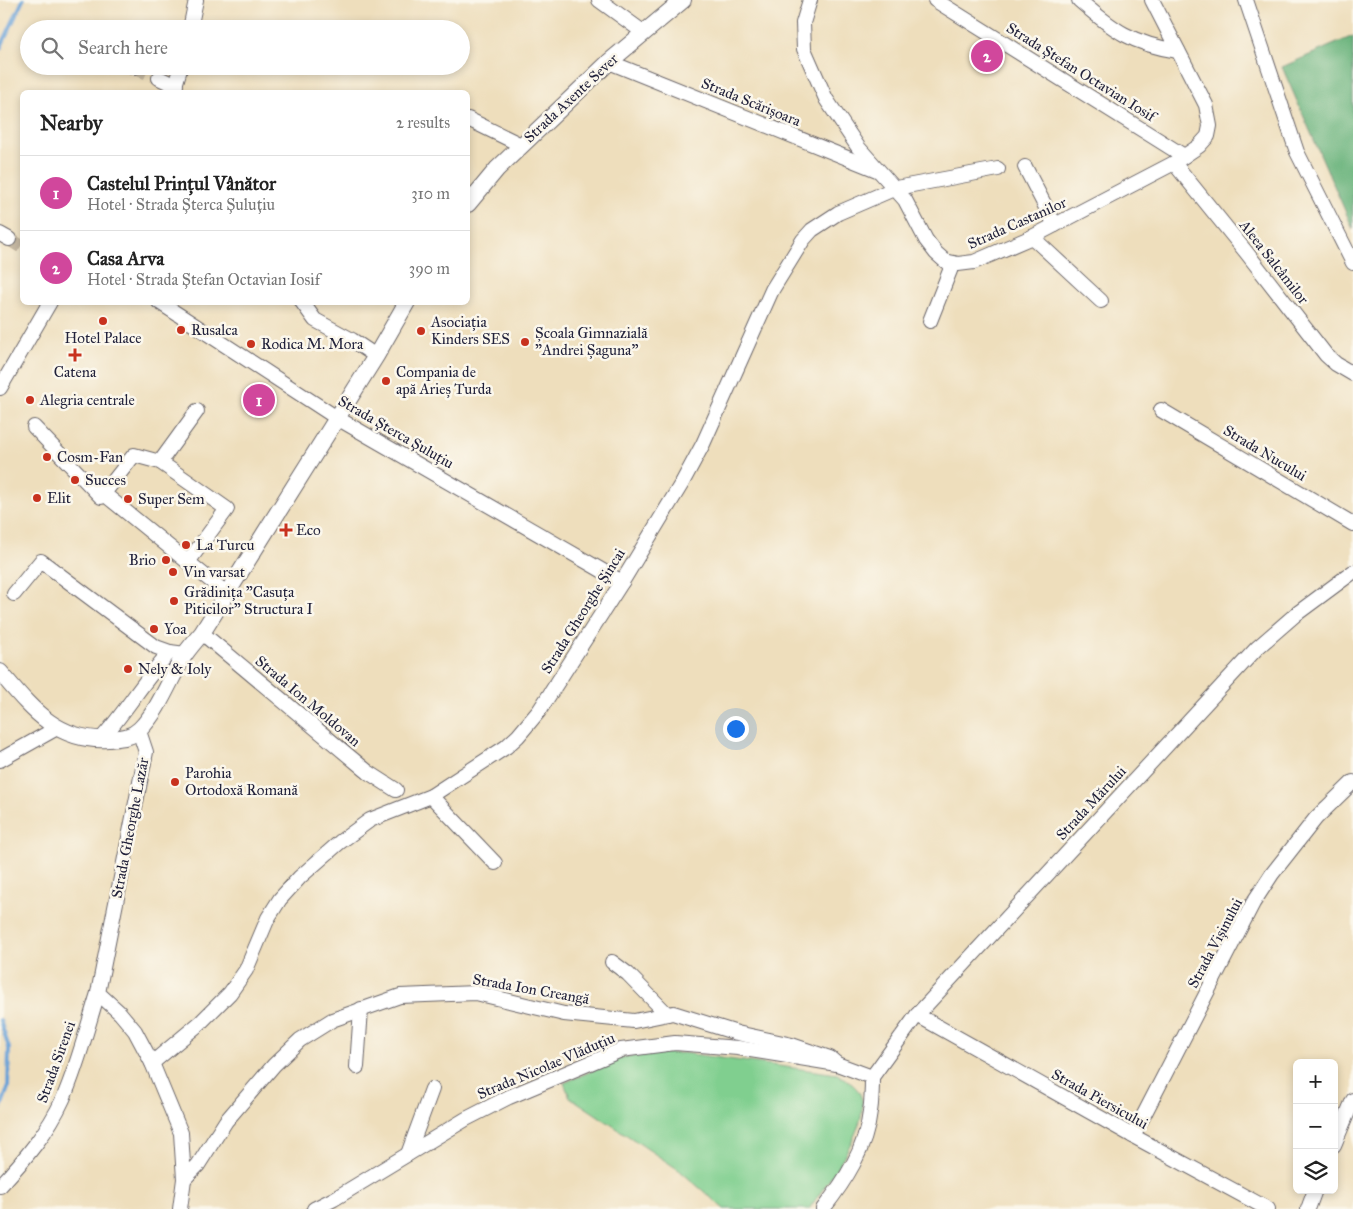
<!DOCTYPE html>
<html lang="en">
<head>
<meta charset="utf-8">
<style>
  :root { --surface:#fff; --page:#f2f2f2; --text:#222; --muted:#767676; --line:#e0e0e0; --accent:#ea580c }
  body { margin:0; font-family:"IM FELL Great Primer",serif; background:var(--page); color:var(--text) }
  .controls { position:absolute; right:15px; bottom:15px; display:grid; overflow:hidden; border-radius:8px; box-shadow:0 2px 8px #0003 }
  .controls button { width:45px; height:45px; display:grid; place-items:center; padding:0; border:0; border-bottom:1px solid var(--line); background:var(--surface); color:var(--text); font:25px sans-serif }
  .you { position:absolute; left:735px; top:728px; width:18px; height:18px; margin:-12px; border:4px solid #fff; border-radius:50%; background:#1a73e8; box-shadow:0 0 0 8px #1a73e833 }
  .badge { display:grid; place-items:center; width:32px; height:32px; border-radius:50%; background:var(--accent); color:#fff; font-size:16px; font-weight:700 }
  .pin { position:absolute; translate:-50% -50%; border:2px solid #fff; box-shadow:0 1px 5px #0006 }
  .list { margin:0; padding:0; list-style:none }
  h2 { display:flex; justify-content:space-between; align-items:center; height:65px; margin:0; padding:0 20px; font-size:21px }
  h2 small { font-size:16px; font-weight:400; color:var(--muted) }
  .list li { display:grid; grid-template-columns:32px 1fr auto; gap:15px; align-items:center; box-sizing:border-box; height:75px; padding:0 20px; border-top:1px solid var(--line) }
  .list b { display:block; font-size:19px; white-space:nowrap }
  .list p { margin:0; font-size:16px; white-space:nowrap; color:var(--muted) }
  .list em { font-size:16px; font-style:normal; color:var(--muted) }
  .icon { flex:none; width:28px; height:28px; fill:none; stroke:currentColor; stroke-width:2; stroke-linecap:round; stroke-linejoin:round }
  .map { position:relative; flex:none; width:1353px; height:1209px; overflow:hidden }
  .search { position:absolute; background:var(--surface); box-shadow:0 2px 8px #0003; left:20px; top:20px; width:450px; height:55px; display:flex; align-items:center; gap:12px; box-sizing:border-box; padding:0 18px; border-radius:28px; color:var(--muted); font-size:19px }
  .panel { position:absolute; background:var(--surface); box-shadow:0 2px 8px #0003; left:20px; top:90px; width:450px; height:215px; border-radius:8px }
  .map>svg:first-child { display:block }
  .green { fill:#80cf8f; stroke:#517865 }
  .forest { fill:#68b27a; stroke:#456a5a }
  .lines { fill:none; stroke-linecap:round; stroke-linejoin:round }
  .stream { stroke:#68a1d7; stroke-width:4 }
  .minor-tunnel { stroke:#c5b8a2; stroke-width:14; stroke-dasharray:14 7; stroke-linecap:butt }
  .minor-casing { stroke:#696468; stroke-width:16 }
  .major-casing { stroke:#696468; stroke-width:18 }
  .minor { stroke:#fff; stroke-width:14 }
  .major { stroke:#fff; stroke-width:16 }
  .poi-dot { fill:#c8321e; stroke:#fbf7ec; stroke-width:2 }
  .labels { text-anchor:middle; stroke-width:5; stroke-linejoin:round; paint-order:stroke }
  .street-label { font-size:15px; fill:#22223b; stroke:#fbf7ec }
  .poi-label { font-size:15px; fill:#22223b; stroke:#fbf7ec; text-anchor:start }
</style>
</head>
<body>
<div class="map">
<svg width="1353" height="1209" viewBox="0 0 1353 1209">
  <rect width="100%" height="100%" fill="#fbf7ec"/>
  <filter id="ink" filterUnits="userSpaceOnUse"><feTurbulence type="fractalNoise" baseFrequency=".02" numOctaves="2"/><feDisplacementMap in="SourceGraphic" scale="10" xChannelSelector="R" yChannelSelector="G"/><feConvolveMatrix kernelMatrix="1 2 1 2 8 2 1 2 1" color-interpolation-filters="sRGB"/></filter>
  <filter id="wash" filterUnits="userSpaceOnUse"><feTurbulence type="fractalNoise" baseFrequency=".0096" numOctaves="4" result="noise"/><feDisplacementMap in="SourceGraphic" scale="20" xChannelSelector="R" yChannelSelector="G"/><feGaussianBlur stdDeviation="1.12" result="paint"/><feColorMatrix in="noise" values="0 0 0 0 0 0 0 0 0 0 0 0 0 0 0 0 0 1.4 0 .05"/><feComposite in="paint" operator="in"/></filter>
  <g filter="url(#wash)">
    <rect width="100%" height="100%" fill="#eedebc"/>
    <path class="green" d="M684 1053 837 1074C845 1079 856 1085 860 1094 874 1121 825 1186 809 1209H724L679 1170 570 1097 564 1083 624 1057 645 1054Z"/>
    <path class="forest" d="M1353 36V229L1282 67Z"/>
    <g class="lines">
      <g class="stream">
        <path d="M0 49 23 0"/>
        <path d="M0 1020 9 1048 8 1088 0 1110"/>
      </g>
    </g>
  </g>
  <g filter="url(#ink)">
    <g class="lines">
      <g class="minor-tunnel">
        <path d="M134 67 159 78"/>
        <path d="M9 239 22 247"/>
      </g>
      <g class="minor-casing">
        <g id="minor">
          <path d="M599 0 643 32"/>
          <path d="M810 0 803 23 804 49 826 99 858 147 905 200 926 240 936 253 945 261 958 264 974 262 1032 237 1174 163 1199 146 1208 136 1210 126 1206 105 1152 0"/>
          <path d="M935 0 1184 156"/>
          <path d="M1079 0C1113 30 1132 44 1178 51"/>
          <path d="M1246 0 1297 152 1353 263"/>
          <path d="M190 29 196 0"/>
          <path d="M609 62 877 170"/>
          <path d="M133 66 134 67"/>
          <path d="M159 78 176 86"/>
          <path d="M173 92 181 66"/>
          <path d="M468 119 521 145"/>
          <path d="M1174 163 1246 252 1326 355 1336 364 1353 374"/>
          <path d="M1025 167 1055 225"/>
          <path d="M0 234 9 239"/>
          <path d="M1032 237 1101 301"/>
          <path d="M159 302 337 418 622 582"/>
          <path d="M302 302 315 320 352 340 376 356"/>
          <path d="M930 321 953 263"/>
          <path d="M0 388 50 302"/>
          <path d="M1161 410 1353 524"/>
          <path d="M34 427 101 497 134 455 160 462 227 509 188 562"/>
          <path d="M160 462 197 411"/>
          <path d="M103 493 226 593"/>
          <path d="M14 594 41 561 156 647 170 652 185 654"/>
          <path d="M202 633 368 772 396 790"/>
          <path d="M139 731 146 752 98 993 120 1013 135 1031 152 1063 181 1133 184 1179 180 1209"/>
          <path d="M101 739C126 712 144 679 170 652"/>
          <path d="M0 760 57 728"/>
          <path d="M431 796 495 863"/>
          <path d="M612 962 628 974 667 1014"/>
          <path d="M917 1015 1133 1136 1268 1209"/>
          <path d="M152 1063 200 1023 230 993 246 970 268 918 280 899 300 877 340 842 370 820 431 796 506 747 518 736 539 711 622 582 682 483 703 444 772 290 803 240 812 230 838 213 896 188 998 169"/>
          <path d="M357 1067 361 1009"/>
          <path d="M872 1077 917 1015 1257 648 1295 615 1353 572"/>
          <path d="M1133 1136 1253 903 1272 874 1316 818 1353 782"/>
          <path d="M1334 1145 1353 1100"/>
          <path d="M408 1154 432 1089"/>
          <path d="M184 1179 198 1165 226 1121 274 1065 300 1040 332 1020 400 996 476 993 564 1014 634 1021 673 1013 737 1033 792 1045 830 1058 837 1064"/>
          <path d="M0 1186C24 1160 48 1132 63 1099 78 1065 87 1028 98 993"/>
          <path d="M314 1209 334 1199 466 1119 509 1097 621 1050 675 1043 738 1048 837 1064 872 1077"/>
          <path d="M823 1209C845 1181 866 1149 870 1112 872 1100 872 1088 872 1077"/>
          <path d="M1308 1209 1315 1190"/>
        </g>
      </g>
      <g class="major-casing">
        <g id="major">
          <path d="M468 204 497 169 609 62 683 0"/>
          <path d="M0 672C30 707 56 742 108 739 120 738 131 738 140 729 160 709 170 678 185 654 190 647 196 640 202 633L376 356 407 302"/>
        </g>
      </g>
      <use href="#minor" class="minor"/>
      <use href="#major" class="major"/>
    </g>
  </g>
  <g class="poi-dot">
    <circle cx="103" cy="321" r="5"/>
    <circle cx="181" cy="330" r="5"/>
    <circle cx="421" cy="331" r="5"/>
    <circle cx="525" cy="342" r="5"/>
    <circle cx="251" cy="344" r="5"/>
    <path d="M72.5 347.5h5v5h5v5h-5v5h-5v-5h-5v-5h5z"/>
    <circle cx="386" cy="381" r="5"/>
    <circle cx="30" cy="400" r="5"/>
    <circle cx="47" cy="457" r="5"/>
    <circle cx="75" cy="480" r="5"/>
    <circle cx="37" cy="498" r="5"/>
    <circle cx="128" cy="499" r="5"/>
    <path d="M283.5 522.5h5v5h5v5h-5v5h-5v-5h-5v-5h5z"/>
    <circle cx="186" cy="545" r="5"/>
    <circle cx="166" cy="560" r="5"/>
    <circle cx="173" cy="572" r="5"/>
    <circle cx="174" cy="601" r="5"/>
    <circle cx="154" cy="629" r="5"/>
    <circle cx="128" cy="669" r="5"/>
    <circle cx="175" cy="782" r="5"/>
  </g>
  <g class="labels">
    <g class="street-label">
      <text transform="translate(1081 72) rotate(32)" y="5">Strada Ștefan Octavian Iosif</text>
      <text transform="translate(571 98) rotate(-43)" y="5">Strada Axente Sever</text>
      <text transform="translate(751 102) rotate(22)" y="5">Strada Scărișoara</text>
      <text transform="translate(1017 223) rotate(-24)" y="5">Strada Castanilor</text>
      <text transform="translate(1274 262) rotate(52)" y="5">Aleea Salcâmilor</text>
      <text transform="translate(396 432) rotate(30)" y="5">Strada Șterca Șuluțiu</text>
      <text transform="translate(1265 453) rotate(31)" y="5">Strada Nucului</text>
      <text transform="translate(583 611) rotate(-58)" y="5">Strada Gheorghe Șincai</text>
      <text transform="translate(308 701) rotate(40)" y="5">Strada Ion Moldovan</text>
      <text transform="translate(1091 803) rotate(-47)" y="5">Strada Mărului</text>
      <text transform="translate(130 828) rotate(-79)" y="5">Strada Gheorghe Lazăr</text>
      <text transform="translate(1215 943) rotate(-62)" y="5">Strada Vișinului</text>
      <text transform="translate(531 989) rotate(10)" y="5">Strada Ion Creangă</text>
      <text transform="translate(56 1062) rotate(-70)" y="5">Strada Sirenei</text>
      <text transform="translate(546 1066) rotate(-23)" y="5">Strada Nicolae Vlăduțiu</text>
      <text transform="translate(1100 1099) rotate(29)" y="5">Strada Piersicului</text>
    </g>
    <g class="poi-label">
      <text x="431" y="327">Asociația<tspan x="431" dy="17">Kinders SES</tspan></text>
      <text x="191" y="335">Rusalca</text>
      <text x="535" y="338">Școala Gimnazială<tspan x="535" dy="17">"Andrei Șaguna"</tspan></text>
      <text x="103" y="343" text-anchor="middle">Hotel Palace</text>
      <text x="261" y="349">Rodica M. Mora</text>
      <text x="75" y="377" text-anchor="middle">Catena</text>
      <text x="396" y="377">Compania de<tspan x="396" dy="17">apă Arieș Turda</tspan></text>
      <text x="40" y="405">Alegria centrale</text>
      <text x="57" y="462">Cosm-Fan</text>
      <text x="85" y="485">Succes</text>
      <text x="47" y="503">Elit</text>
      <text x="138" y="504">Super Sem</text>
      <text x="296" y="535">Eco</text>
      <text x="196" y="550">La Turcu</text>
      <text x="156" y="565" text-anchor="end">Brio</text>
      <text x="183" y="577">Vin varsat</text>
      <text x="184" y="597">Grădinița "Casuța<tspan x="184" dy="17">Piticilor" Structura I</tspan></text>
      <text x="164" y="634">Yoa</text>
      <text x="138" y="674">Nely &amp; Ioly</text>
      <text x="185" y="778">Parohia<tspan x="185" dy="17">Ortodoxă Romană</tspan></text>
    </g>
  </g>
</svg>
<div class="controls">
<button>+</button>
<button>−</button>
<button><svg class="icon" aria-label="layers" viewBox="0 0 24 24"><path d="M12 4l9 5-9 5-9-5zM3 14l9 5 9-5"/></svg></button>
</div>
<div class="you"></div>
<div class="pin badge" style="left:259px;top:400px;background:#d1479c">1</div>
<div class="pin badge" style="left:987px;top:56px;background:#d1479c">2</div>
<div class="search"><svg class="icon" aria-label="search" viewBox="0 0 24 24"><circle cx="10" cy="10" r="6"/><path d="M15 15l6 6"/></svg>Search here</div>
<section class="panel">
<h2>Nearby<small>2 results</small></h2>
<ul class="list">
<li><span class="badge" style="background:#d1479c">1</span><div><b>Castelul Prințul Vânător</b><p>Hotel · Strada Șterca Șuluțiu</p></div><em>310 m</em></li>
<li><span class="badge" style="background:#d1479c">2</span><div><b>Casa Arva</b><p>Hotel · Strada Ștefan Octavian Iosif</p></div><em>390 m</em></li>
</ul>
</section>
</div>
</body>
</html>
